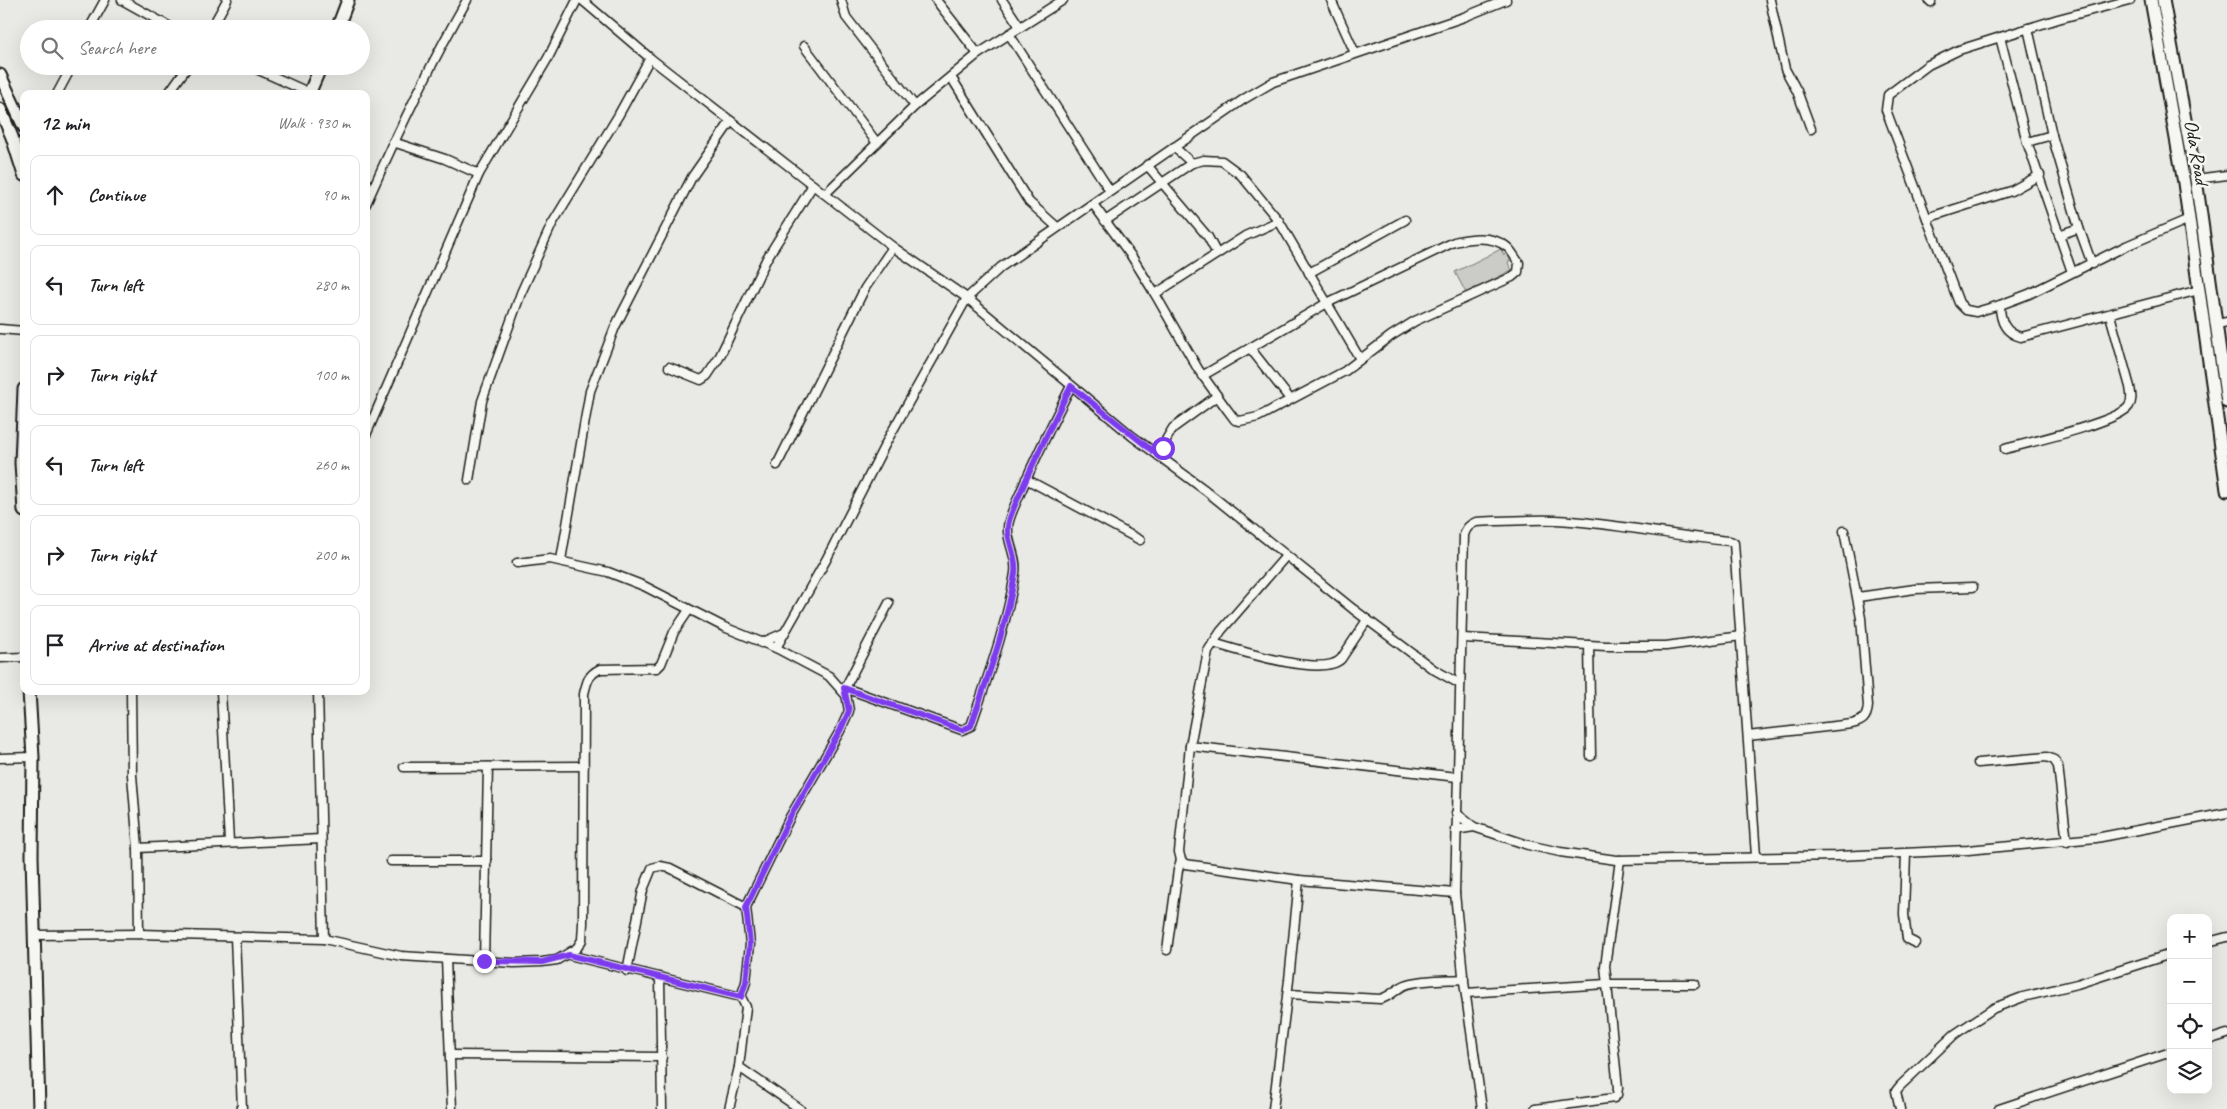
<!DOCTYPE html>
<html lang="en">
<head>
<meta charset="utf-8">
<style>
  :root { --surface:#fff; --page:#f2f2f2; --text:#202124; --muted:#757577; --line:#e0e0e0 }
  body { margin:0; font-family:Caveat,sans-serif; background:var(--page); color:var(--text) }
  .controls { position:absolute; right:15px; bottom:15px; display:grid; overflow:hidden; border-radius:10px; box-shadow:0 5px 20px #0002 }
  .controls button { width:45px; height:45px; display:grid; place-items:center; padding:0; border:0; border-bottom:1px solid var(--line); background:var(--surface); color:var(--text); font:25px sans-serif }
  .stop { position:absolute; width:15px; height:15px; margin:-11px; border:4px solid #7c3aed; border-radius:50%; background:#fff }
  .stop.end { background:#7c3aed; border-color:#fff; box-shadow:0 1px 5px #0008 }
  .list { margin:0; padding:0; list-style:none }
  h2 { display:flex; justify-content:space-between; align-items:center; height:65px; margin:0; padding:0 20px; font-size:21px }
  h2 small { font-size:16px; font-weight:400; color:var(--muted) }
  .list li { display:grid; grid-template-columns:32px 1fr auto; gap:15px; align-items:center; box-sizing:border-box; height:80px; margin:0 10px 10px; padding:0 10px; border:1px solid var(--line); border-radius:10px }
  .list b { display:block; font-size:19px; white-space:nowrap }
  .list em { font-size:16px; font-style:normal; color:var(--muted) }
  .icon { flex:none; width:28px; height:28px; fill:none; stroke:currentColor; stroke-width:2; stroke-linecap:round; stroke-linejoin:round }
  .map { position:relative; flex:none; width:2227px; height:1109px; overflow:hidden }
  .search { position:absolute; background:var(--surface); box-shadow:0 5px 20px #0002; left:20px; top:20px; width:350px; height:55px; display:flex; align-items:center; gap:12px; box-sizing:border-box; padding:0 18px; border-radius:28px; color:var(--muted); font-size:19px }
  .panel { position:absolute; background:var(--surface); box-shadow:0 5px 20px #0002; left:20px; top:90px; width:350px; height:605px; border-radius:10px }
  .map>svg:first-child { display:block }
  .green { fill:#cbcbc7; stroke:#747472 }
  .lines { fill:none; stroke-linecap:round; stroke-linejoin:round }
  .street-casing { stroke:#1c1c1c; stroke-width:11 }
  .secondary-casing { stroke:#1c1c1c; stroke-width:15 }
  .street { stroke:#f6f6f2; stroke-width:8 }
  .secondary { stroke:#f6f6f2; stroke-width:11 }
  .route { stroke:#7c3aed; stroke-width:6 }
  .labels { text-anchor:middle; stroke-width:5; stroke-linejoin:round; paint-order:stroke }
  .street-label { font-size:20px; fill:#1c1c1c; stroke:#f6f6f2 }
</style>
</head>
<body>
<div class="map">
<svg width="2227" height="1109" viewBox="0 0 2227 1109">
  <rect width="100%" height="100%" fill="#e9e9e5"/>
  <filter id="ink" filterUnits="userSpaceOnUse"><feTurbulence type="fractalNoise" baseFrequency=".02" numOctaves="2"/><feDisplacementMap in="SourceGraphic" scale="10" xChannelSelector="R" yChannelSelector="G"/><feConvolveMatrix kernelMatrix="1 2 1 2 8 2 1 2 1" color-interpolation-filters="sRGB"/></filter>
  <g filter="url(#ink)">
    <path class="green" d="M1501 249 1504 255 1508 253 1512 257 1508 263 1512 270 1466 293 1455 272Z"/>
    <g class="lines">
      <g class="street-casing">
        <g id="street">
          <path d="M122 0 174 29"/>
          <path d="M582 0 650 58 813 185 893 247 967 298 1132 436 1205 490 1353 609 1433 669 1460 684"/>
          <path d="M841 0 846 17 915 106"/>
          <path d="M936 0 978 54"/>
          <path d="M1002 0 1020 27"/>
          <path d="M1331 0 1355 53"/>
          <path d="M1770 0 1785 69 1797 91 1811 129"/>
          <path d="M1929 0 1931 2"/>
          <path d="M2130 0 2058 19 1959 50 1928 65 1888 95 1886 110 1959 303 1966 310 1976 312 2000 305 2029 294 2126 246 2189 219"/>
          <path d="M2028 28 2052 135 2079 228 2092 264"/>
          <path d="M89 29 105 0"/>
          <path d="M211 29 227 0"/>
          <path d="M1009 34 1110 191"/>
          <path d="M2000 37 2027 142 2072 272"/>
          <path d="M804 46 877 143"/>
          <path d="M250 66 310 93"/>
          <path d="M951 77 1029 202 1057 227"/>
          <path d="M57 94 72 66"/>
          <path d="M168 94 188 66"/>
          <path d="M393 142 445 159 479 174"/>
          <path d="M2027 142 2052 135"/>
          <path d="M1147 165 1208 237 1217 254"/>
          <path d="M2196 179 2227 175"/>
          <path d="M825 194 915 106 978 54 1063 0"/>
          <path d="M366 204C397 134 429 66 467 0"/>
          <path d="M1093 204 1132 257 1155 294 1198 369 1226 408 1235 420 1240 421 1258 417 1345 371 1391 336 1415 321 1512 277 1518 272 1519 263C1515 258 1512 251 1507 247 1493 235 1470 238 1454 242L1327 303 1279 221 1241 175 1222 161 1204 160 1192 163 1174 147"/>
          <path d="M1927 218 2011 191 2040 175"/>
          <path d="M1105 221 1192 163"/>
          <path d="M2059 235 2079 228"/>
          <path d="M1309 273 1405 220"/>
          <path d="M1155 294 1245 236 1279 221"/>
          <path d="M2000 305C2000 321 2005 333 2021 337L2199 290"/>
          <path d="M2217 324 2227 322"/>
          <path d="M0 329 24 331"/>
          <path d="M1250 348 1290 399"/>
          <path d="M669 367 701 380 707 376 719 358 767 258 813 185"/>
          <path d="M1202 376 1327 303 1360 359"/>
          <path d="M366 435 479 174 548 58 577 0"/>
          <path d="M2005 449C2027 443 2119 422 2129 406 2133 400 2131 394 2130 387L2110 315"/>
          <path d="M1159 456 1167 438 1173 428 1217 396"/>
          <path d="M777 465 865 288 893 247"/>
          <path d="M1026 479 1140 540"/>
          <path d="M469 480 482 401 521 293 552 224 618 116 650 58"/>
          <path d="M561 560 590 391 615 327 692 177 731 121"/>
          <path d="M517 563 550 559 608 572 644 586 724 627 776 648 829 676 845 694"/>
          <path d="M1858 597 1915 589 1973 587"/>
          <path d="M1463 638 1606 646H1666L1741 636"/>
          <path d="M761 643 784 633"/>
          <path d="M1213 643C1237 650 1323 678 1341 659L1367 620"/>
          <path d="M1589 645 1591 756"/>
          <path d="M776 648 826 560 888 439 967 298 1001 267 1244 99 1273 82 1464 17 1506 0"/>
          <path d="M0 658 24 657"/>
          <path d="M845 688 962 730 971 726C988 676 1007 625 1015 573 1018 555 1004 539 1009 521 1012 510 1018 499 1022 489 1037 454 1054 420 1071 386"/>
          <path d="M131 691 132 775 138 848 139 934"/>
          <path d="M221 691 229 842"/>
          <path d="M318 691 324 939"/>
          <path d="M1748 736 1852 724C1863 721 1867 718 1868 706L1861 618 1844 531"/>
          <path d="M1190 746 1457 777"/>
          <path d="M0 758 33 757"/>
          <path d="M1978 763 2047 757 2054 760 2058 766 2067 842"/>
          <path d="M404 767 584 766"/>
          <path d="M1456 813 1474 827 1528 845 1560 852 1616 860 1838 856 1968 850 2096 838 2227 813"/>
          <path d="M1455 830 1474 827"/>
          <path d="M138 848 321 839"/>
          <path d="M1906 853 1904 914 1907 939 1915 943"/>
          <path d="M1181 860 1185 864 1299 880 1455 893"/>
          <path d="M391 861H487"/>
          <path d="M35 935 139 934 324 939 401 956 514 963 542 962 557 960 577 948 582 940 583 923 584 694C587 681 588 675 600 669L657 668 661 664 674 632 689 610"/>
          <path d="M235 937 242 1109"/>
          <path d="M2208 942 2227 937"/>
          <path d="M1167 950 1178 870 1181 860 1179 852 1190 746 1208 651 1221 631 1286 556"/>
          <path d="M569 955 741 997 746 1007 739 1067 800 1109"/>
          <path d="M446 959 452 1109"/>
          <path d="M484 961 488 767"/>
          <path d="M627 971 643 890 652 868 660 866 670 868 746 907"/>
          <path d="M660 978 662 1109"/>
          <path d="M1466 993 1606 984H1695"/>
          <path d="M1288 994 1380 999C1391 997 1397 987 1408 984 1425 979 1447 980 1464 979"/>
          <path d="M741 997 746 982 750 944 746 907 790 817 840 731 849 711 845 688 889 603"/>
          <path d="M2208 1040 2227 1034"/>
          <path d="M450 1055 662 1057"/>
          <path d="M729 1109 739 1067"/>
          <path d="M1273 1109 1289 980 1299 880"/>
          <path d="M1482 1109 1463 975 1455 893 1464 535C1466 528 1469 525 1476 522 1503 521 1529 519 1556 520 1614 523 1672 536 1730 541L1734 543 1756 856"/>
          <path d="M1535 1109 1614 1098 1617 1095 1618 1088 1605 966 1620 860"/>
          <path d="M1900 1109 1896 1091 1900 1086 1955 1034 1994 1008 2023 997 2077 984 2171 954"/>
          <path d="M1999 1109 2171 1052"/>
        </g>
      </g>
      <g class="secondary-casing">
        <g id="secondary">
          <path d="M2151 0 2184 183 2227 490"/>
          <path d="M2163 0 2196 179 2227 402"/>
          <path d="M337 29 348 0"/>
          <path d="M0 75 24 127"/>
          <path d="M309 94 321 66"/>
          <path d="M0 109 12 137 24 175"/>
          <path d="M24 389 21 463 24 511"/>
          <path d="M29 691 33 757 32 856 39 1109"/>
        </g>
      </g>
      <use href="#street" class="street"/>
      <use href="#secondary" class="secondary"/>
    </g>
  </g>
  <g class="lines" filter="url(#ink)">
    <path class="route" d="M484 961 542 962 569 955 741 997 746 982 750 944 746 907 790 817 840 731 849 711 844 688 962 730 971 726C988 676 1007 626 1015 573 1018 555 1004 539 1009 521 1012 510 1018 499 1022 489 1037 454 1054 420 1071 386L1159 456 1163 448"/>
  </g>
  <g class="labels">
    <g class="street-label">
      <text transform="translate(2197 152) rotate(80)" y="7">Oda Road</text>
    </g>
  </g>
</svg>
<div class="controls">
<button>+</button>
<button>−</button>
<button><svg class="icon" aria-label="locate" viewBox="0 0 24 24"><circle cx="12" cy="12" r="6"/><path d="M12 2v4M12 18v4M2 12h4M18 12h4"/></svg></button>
<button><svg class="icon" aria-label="layers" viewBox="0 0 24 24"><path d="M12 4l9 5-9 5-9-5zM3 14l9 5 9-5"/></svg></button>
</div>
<div class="stop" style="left:1163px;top:448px"></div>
<div class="stop end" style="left:484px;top:961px"></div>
<div class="search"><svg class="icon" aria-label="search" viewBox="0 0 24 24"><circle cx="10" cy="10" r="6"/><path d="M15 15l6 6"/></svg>Search here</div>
<section class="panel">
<h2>12 min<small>Walk · 930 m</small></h2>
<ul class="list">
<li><svg class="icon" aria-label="ahead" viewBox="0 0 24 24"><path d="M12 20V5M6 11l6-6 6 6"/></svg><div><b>Continue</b></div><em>90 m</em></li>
<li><svg class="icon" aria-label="left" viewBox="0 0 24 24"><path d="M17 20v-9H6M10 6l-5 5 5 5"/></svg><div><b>Turn left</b></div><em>280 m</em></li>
<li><svg class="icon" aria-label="right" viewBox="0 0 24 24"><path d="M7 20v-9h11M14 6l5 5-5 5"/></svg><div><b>Turn right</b></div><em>100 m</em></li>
<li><svg class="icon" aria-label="left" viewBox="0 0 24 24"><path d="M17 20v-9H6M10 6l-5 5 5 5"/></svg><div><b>Turn left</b></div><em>260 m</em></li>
<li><svg class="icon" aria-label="right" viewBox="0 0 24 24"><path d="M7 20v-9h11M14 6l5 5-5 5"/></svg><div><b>Turn right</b></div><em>200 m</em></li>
<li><svg class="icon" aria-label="arrive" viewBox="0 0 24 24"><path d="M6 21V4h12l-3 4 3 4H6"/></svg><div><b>Arrive at destination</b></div></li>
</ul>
</section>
</div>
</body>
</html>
